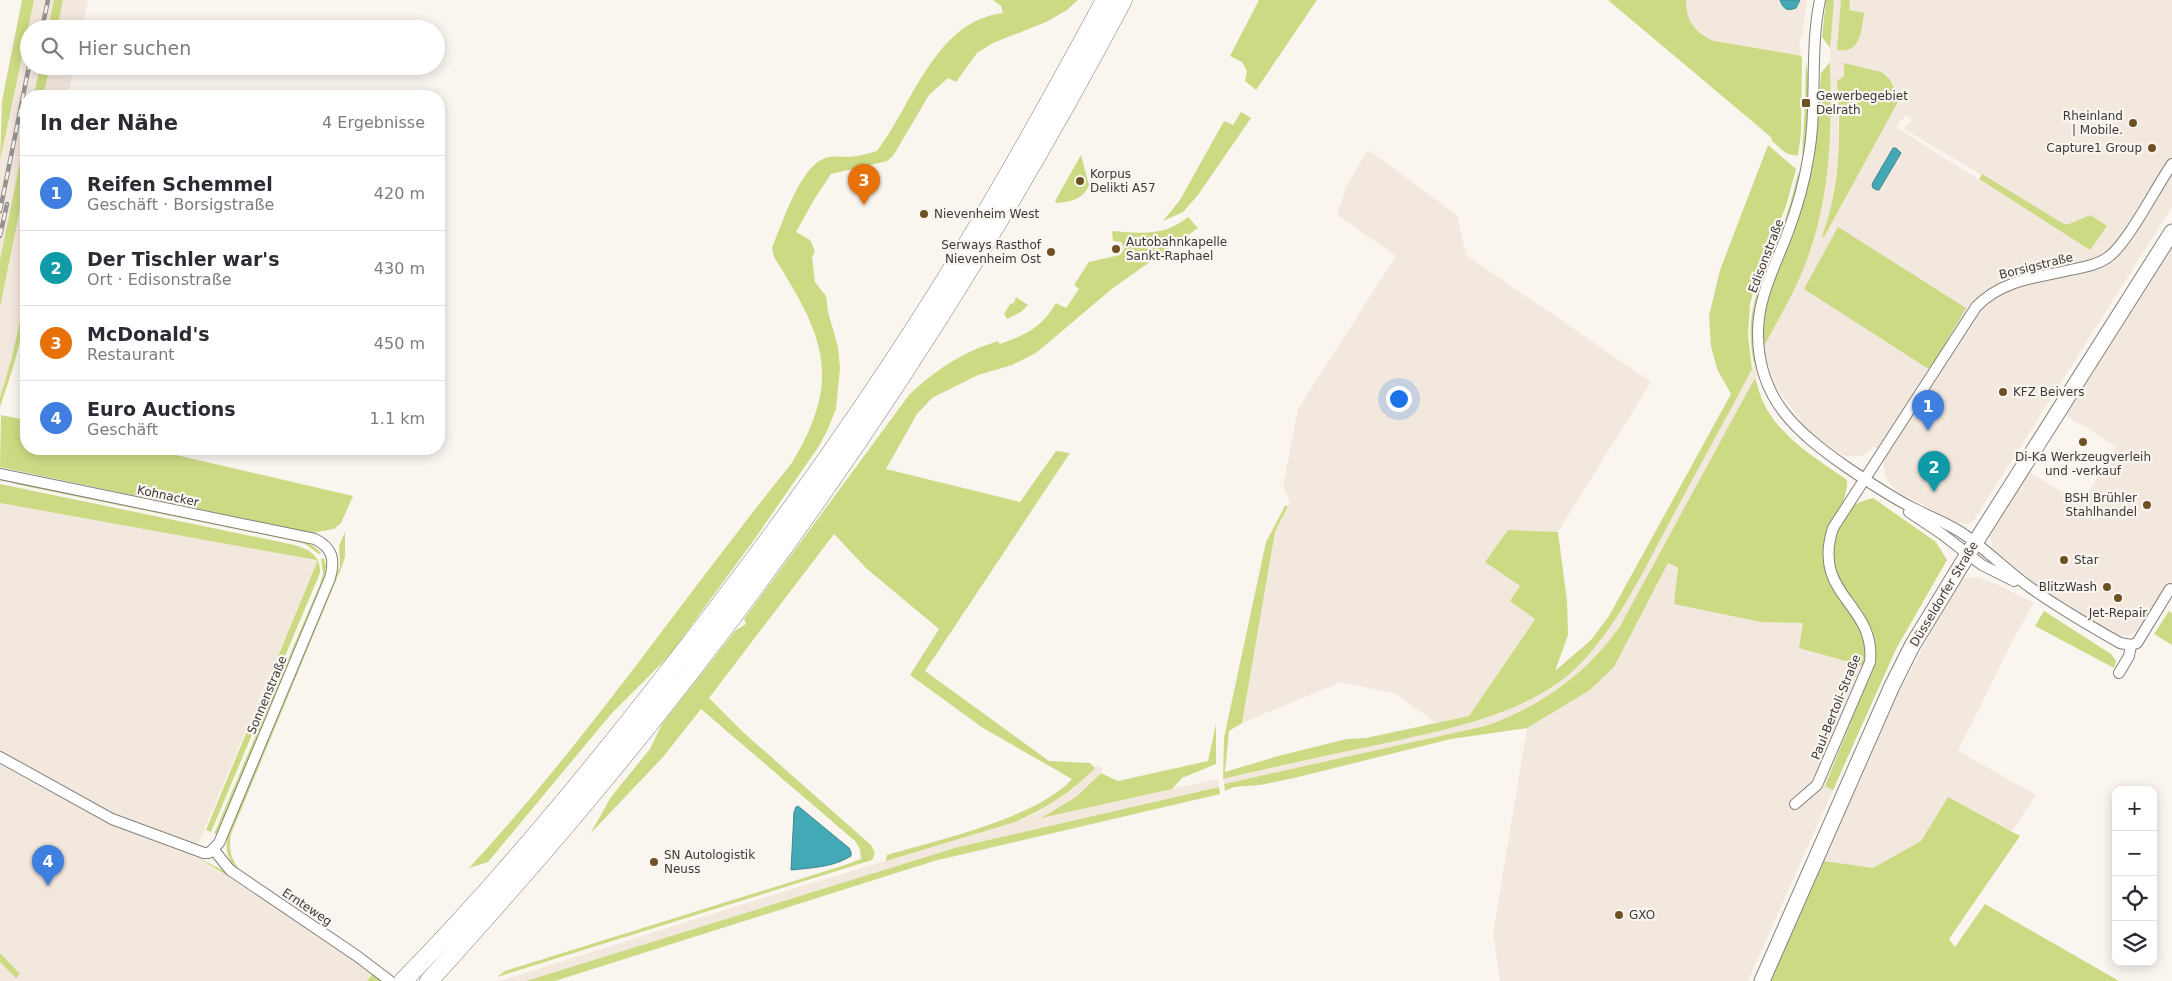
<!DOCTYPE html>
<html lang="de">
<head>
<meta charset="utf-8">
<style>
  :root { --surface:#fff; --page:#f2f2f3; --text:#2b2b33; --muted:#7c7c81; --line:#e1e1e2; --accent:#0b8043 }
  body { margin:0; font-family:"DejaVu Sans",sans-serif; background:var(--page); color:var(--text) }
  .controls { position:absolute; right:15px; bottom:15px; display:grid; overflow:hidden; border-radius:10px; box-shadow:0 2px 12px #0003 }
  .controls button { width:45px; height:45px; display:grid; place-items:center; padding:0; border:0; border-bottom:1px solid var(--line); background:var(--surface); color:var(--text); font:25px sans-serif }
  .you { position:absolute; left:1398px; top:398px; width:18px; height:18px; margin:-12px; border:4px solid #fff; border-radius:50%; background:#1a73e8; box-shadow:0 0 0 8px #1a73e833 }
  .badge { display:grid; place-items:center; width:32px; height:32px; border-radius:50%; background:var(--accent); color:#fff; font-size:16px; font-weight:700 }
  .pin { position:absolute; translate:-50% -41px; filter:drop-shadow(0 1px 2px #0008) }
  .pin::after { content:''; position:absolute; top:26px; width:18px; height:15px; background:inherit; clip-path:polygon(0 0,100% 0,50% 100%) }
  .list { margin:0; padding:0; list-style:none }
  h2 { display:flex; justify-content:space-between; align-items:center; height:65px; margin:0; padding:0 20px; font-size:21px }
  h2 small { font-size:16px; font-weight:400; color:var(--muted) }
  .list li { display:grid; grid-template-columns:32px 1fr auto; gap:15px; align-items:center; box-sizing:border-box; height:75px; padding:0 20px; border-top:1px solid var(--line) }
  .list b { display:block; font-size:19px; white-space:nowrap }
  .list p { margin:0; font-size:16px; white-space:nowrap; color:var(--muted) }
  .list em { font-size:16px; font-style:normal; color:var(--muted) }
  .icon { flex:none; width:28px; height:28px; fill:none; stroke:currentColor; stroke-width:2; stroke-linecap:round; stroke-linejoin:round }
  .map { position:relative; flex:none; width:2172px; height:981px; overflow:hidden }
  .search { position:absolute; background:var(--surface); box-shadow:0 2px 12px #0003; left:20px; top:20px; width:425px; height:55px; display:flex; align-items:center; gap:12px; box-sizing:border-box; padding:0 18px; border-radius:28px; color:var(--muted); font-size:19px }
  .panel { position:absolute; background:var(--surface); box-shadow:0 2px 12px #0003; left:20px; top:90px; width:425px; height:365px; border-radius:20px }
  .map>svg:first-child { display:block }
  .built { fill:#f3e8dd; fill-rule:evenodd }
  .green { fill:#ccda83 }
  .water { fill:#43a9b7; stroke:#418791 }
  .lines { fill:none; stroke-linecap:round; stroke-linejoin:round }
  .minor-casing { stroke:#86827d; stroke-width:12 }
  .primary-casing { stroke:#86827d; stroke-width:17 }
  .motorway-casing { stroke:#86827d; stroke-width:19 }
  .minor { stroke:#fff; stroke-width:10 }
  .primary { stroke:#fff; stroke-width:15 }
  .motorway { stroke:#fff; stroke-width:18 }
  .rail-casing { stroke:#96928f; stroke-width:4.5 }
  .rail { stroke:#fbf5f0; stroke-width:2.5; stroke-dasharray:8; stroke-linecap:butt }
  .poi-dot { fill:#6f5025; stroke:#fbf5f0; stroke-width:2 }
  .labels { text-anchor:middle; stroke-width:4.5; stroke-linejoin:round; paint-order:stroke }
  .poi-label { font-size:12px; fill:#3b3937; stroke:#fbf5f0; text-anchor:start }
  .street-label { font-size:12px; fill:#3b3937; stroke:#fbf5f0 }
</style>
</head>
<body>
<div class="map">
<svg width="2172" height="981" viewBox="0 0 2172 981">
  <rect width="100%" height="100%" fill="#fbf5f0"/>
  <g class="built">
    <path d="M34 0H88L82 29H29V66H74L68 96H26V294L12 357 0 398V161Z"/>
    <path d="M1658 0H1807L1802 38 1799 39 1801 55 1690 37Z"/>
    <path d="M1834 0H2172V207L1974 520 1968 524 1958 523 1898 492 1890 484 1885 475 1883 461 1885 454 1874 447 1861 456H1844L1809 432 1775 385 1766 360 1619 628 1605 647 1568 683 1520 713 1485 726 1224 784 1223 779 1437 731 1551 689 1577 666 1599 643 1626 601 1741 389 1790 298 1810 252 1823 202 1827 175 1831 127 1830 33ZM1844 64 1887 75 1896 88 1899 100 1824 237 1822 236 1832 204 1839 155 1837 81 1844 76ZM1906 115 1912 120 1904 129 2064 224H2069L2090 215 2107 227 2090 250 1896 127Z"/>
    <path d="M1368 150 1457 215 1466 255 1651 382 1558 532 1508 530 1485 562 1520 586 1535 618 1469 716 1436 723 1396 694 1341 682 1242 723 1275 532 1290 502 1283 486 1298 409 1396 256 1337 215 1347 185Z"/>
    <path d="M2172 243V590L2167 587 2139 629 2131 635 2117 636 2024 576 1993 552 1990 534 2029 472 2081 503 2117 447 2065 415Z"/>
    <path d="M0 503 316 560 317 562 193 856 256 893 374 974 367 981H0Z"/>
    <path d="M1668 563 1761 622 1804 623 1800 648 1872 669 1826 783 1825 786 1833 790 1748 981H1500L1493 934 1527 728 1590 690 1614 667Z"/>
    <path d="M1977 577 1996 584 2034 603 2017 632 1958 751 2036 795 2012 831 1948 797 1921 841 1873 868 1824 861 1899 692 1934 627 1963 578Z"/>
    <path d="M1097 765 1103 769 1096 777 1076 797 1043 817 1218 779 1219 787 958 847 526 981H500L756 900 1015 822 1035 814 1055 801 1075 787Z"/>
  </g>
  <g class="green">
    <path d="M22 0H34L0 161 2 101Z"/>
    <path d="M54 0H63L57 29H48Z"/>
    <path d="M993 0H1078L1067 10 1046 22 993 43 977 53 956 82 948 78 929 95 893 156 887 161 831 174 815 198 796 232 810 240 815 251 812 257 815 282 826 296 828 312 838 347 840 368 836 409 828 429 819 446 756 537 669 656 612 713 488 862 469 868C586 742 683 598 791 464 844 378 823 335 774 257L772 248C781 226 800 168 823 159 832 155 841 157 850 157 859 156 868 154 877 151 913 104 935 21 1003 13L1001 6Z"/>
    <path d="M1259 0H1317L1256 90 1245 81 1247 71 1242 62 1230 56Z"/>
    <path d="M1608 0H1686C1686 21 1695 33 1714 41L1798 55 1802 57 1801 133 1798 155C1787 157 1779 147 1771 140L1772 138Z"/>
    <path d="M1826 0H1834L1830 48 1822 37Z"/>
    <path d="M1841 0H1850L1849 10 1864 13C1861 31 1861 54 1837 50Z"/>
    <path d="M1806 62 1808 74V98L1805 97Z"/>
    <path d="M1830 62C1832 125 1831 190 1810 251 1799 285 1780 316 1763 348L1765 306 1808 181 1816 140 1821 73Z"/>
    <path d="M1844 63 1881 72C1892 78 1895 89 1899 100L1824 237 1822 236C1841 186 1841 133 1837 81L1844 76Z"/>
    <path d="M40 66H50L43 96H34Z"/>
    <path d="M1805 104 1807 105C1806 120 1812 141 1802 154Z"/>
    <path d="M1241 112 1251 118 1198 195 1183 212 1163 221 1180 200 1224 121 1233 125Z"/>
    <path d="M26 133V179L0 307V260Z"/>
    <path d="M1768 145 1796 169 1786 206 1757 278 1750 304 1748 335 1752 369C1727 417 1700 465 1675 512 1643 570 1607 654 1549 689 1498 720 1439 731 1381 744 1328 755 1275 767 1223 779L1224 738 1266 542 1285 506H1288L1275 532 1242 723 1229 731 1225 772 1282 755 1347 739 1366 738 1469 716 1535 619 1510 601 1520 586 1485 562 1508 530 1558 532 1567 601 1568 635 1555 671 1591 640 1609 616 1731 394 1717 369 1711 346 1709 316 1720 270Z"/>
    <path d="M1081 155 1089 185C1083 200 1071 201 1057 203L1055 201Z"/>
    <path d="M1798 173C1804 191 1763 280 1756 306L1754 321 1757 360 1754 364C1743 310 1761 284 1779 236 1787 216 1793 195 1798 173Z"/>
    <path d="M1982 174 2064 224H2069L2090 215 2107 226 2090 250 1979 179Z"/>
    <path d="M1188 217 1198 228 1113 288 1036 353 1012 365 978 375 932 398 917 414 886 469 1020 502 1056 451 1070 453 925 671 1049 761 1090 763 1095 768C1072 792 1045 809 1015 822L886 861 887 855C938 840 1037 818 1072 779L983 728 910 675 939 629 867 569 834 534 709 698 744 733 871 845 875 853 872 860 497 977 505 971 842 866 861 859 860 849 855 841 701 709 663 757 590 834 611 797 650 749 662 724 735 631 746 624 744 619 909 395C936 369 963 352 998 341L1000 344C1027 334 1041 328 1056 303L1066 308 1079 289 1074 285 1089 262 1120 255 1124 249 1121 242 1113 241 1112 231C1140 233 1164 237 1188 217Z"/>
    <path d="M1838 227 1966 308 1931 368H1927L1804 289Z"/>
    <path d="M26 294C26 331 12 372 0 407V398L12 357Z"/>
    <path d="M1016 297 1028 305 1021 312 1007 319 1004 314 1010 304 1014 303Z"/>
    <path d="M1755 378C1758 386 1760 396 1764 404 1781 438 1817 459 1847 480 1848 517 1812 530 1826 574 1836 606 1876 628 1863 666L1799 648 1803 623 1761 622 1674 604 1678 568 1668 563 1614 667 1590 690 1527 728 1451 739 1294 778 1260 785 1234 787 1225 791 1224 784 1485 726C1540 707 1585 675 1619 628Z"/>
    <path d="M1 415 26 420V449H150L353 496 341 523 334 529 311 533 0 467Z"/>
    <path d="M16 482 303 541 315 547 321 553 319 554 305 544 294 541 15 484Z"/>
    <path d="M0 484 290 544C307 548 321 554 320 573L211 832 206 830 317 562 316 560 0 503Z"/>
    <path d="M1873 498 1936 542 1947 560 1896 649 1833 790 1825 786 1872 669C1885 622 1856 617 1839 583 1827 559 1833 526 1852 507 1858 502 1866 500 1873 498Z"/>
    <path d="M345 532V557L342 566 231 834C228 853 232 861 244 875 228 862 224 852 228 832L340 566 339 546Z"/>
    <path d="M324 558 326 566 323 582 218 833 214 834 320 584 323 574 321 559Z"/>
    <path d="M2044 611 2111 654 2116 661 2114 668 2035 626Z"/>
    <path d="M2169 611 2172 613V645L2154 634Z"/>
    <path d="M1216 724V764L1182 778 1172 789 1041 818 1076 797 1101 773 1118 781 1208 761Z"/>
    <path d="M1219 787 1220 794 934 861 555 981H526L958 847Z"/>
    <path d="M1948 797 2020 836 1949 939 1955 947 1985 904 2119 981H1770L1824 861 1873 868 1921 841Z"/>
    <path d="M193 855 230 874 383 979 381 981H367L373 974 256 893Z"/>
    <path d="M0 953 20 974 16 978 0 962Z"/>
  </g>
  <g class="water">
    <path d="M1780 0H1800L1796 8C1786 12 1783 8 1780 0Z"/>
    <path d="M1893 148H1896L1901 153 1879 190H1877L1873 188 1872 184Z"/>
    <path d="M798 806 849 848 851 852V856C834 867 811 868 791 870L794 812 796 807Z"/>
  </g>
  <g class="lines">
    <g class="minor-casing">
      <g id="minor">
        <path d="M1820 0C1809 52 1818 107 1808 159 1804 184 1797 208 1788 232 1775 267 1757 298 1758 336 1759 400 1797 432 1845 466 1867 481 1889 496 1913 508 1930 517 1950 524 1965 535 1988 551 2008 572 2031 588 2059 608 2090 626 2120 643L2131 645 2137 643 2170 589"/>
        <path d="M0 474 315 539C333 548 335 560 330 578L219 843 209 853H204L112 819 0 757"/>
        <path d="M1909 512 1942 534 1982 565 2014 581"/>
        <path d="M2119 673 2129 656 2131 645"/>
        <path d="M1795 804 1817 785 1870 662C1876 603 1811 596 1833 528L1976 307C2002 280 2035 278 2070 270 2083 267 2095 266 2107 258 2127 245 2156 187 2172 164"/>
        <path d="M214 850 230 870 357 956 390 981"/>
      </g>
    </g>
    <g class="primary-casing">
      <path id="primary" d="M1762 981 1892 686 1912 646 1968 554 2172 232"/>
    </g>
    <g class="motorway-casing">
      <g id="motorway">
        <path d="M403 981C498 884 585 779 668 672 762 552 851 429 932 301 994 203 1050 102 1105 0"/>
        <path d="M429 981C483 921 537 861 588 799 794 553 973 284 1123 0"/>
      </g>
    </g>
    <use href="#minor" class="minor"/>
    <use href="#primary" class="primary"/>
    <use href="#motorway" class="motorway"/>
    <g class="rail-casing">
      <g id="rail">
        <path d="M42 29 48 0"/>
        <path d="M0 211 29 66"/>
        <path d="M0 236 7 204"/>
      </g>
    </g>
    <use href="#rail" class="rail"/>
  </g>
  <g class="poi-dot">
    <rect x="1801" y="98" width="10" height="10" rx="2.5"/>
    <circle cx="2133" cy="123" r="5"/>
    <circle cx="2152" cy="148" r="5"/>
    <circle cx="1080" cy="181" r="5"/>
    <circle cx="924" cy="214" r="5"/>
    <circle cx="1116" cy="249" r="5"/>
    <circle cx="1051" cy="252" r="5"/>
    <circle cx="2003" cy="392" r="5"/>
    <circle cx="2083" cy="442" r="5"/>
    <circle cx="2147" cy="505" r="5"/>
    <circle cx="2064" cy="560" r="5"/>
    <circle cx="2107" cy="587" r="5"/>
    <circle cx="2118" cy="598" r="5"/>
    <circle cx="654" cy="862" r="5"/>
    <circle cx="1619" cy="915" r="5"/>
  </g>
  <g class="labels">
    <g class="poi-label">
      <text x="1816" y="100">Gewerbegebiet<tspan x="1816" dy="14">Delrath</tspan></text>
      <text x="2123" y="120" text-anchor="end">Rheinland<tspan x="2123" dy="14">| Mobile.</tspan></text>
      <text x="2142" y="152" text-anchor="end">Capture1 Group</text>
      <text x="1090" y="178">Korpus<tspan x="1090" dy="14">Delikti A57</tspan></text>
      <text x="934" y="218">Nievenheim West</text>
      <text x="1126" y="246">Autobahnkapelle<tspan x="1126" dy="14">Sankt-Raphael</tspan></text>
      <text x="1041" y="249" text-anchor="end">Serways Rasthof<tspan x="1041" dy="14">Nievenheim Ost</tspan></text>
      <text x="2013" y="396">KFZ Beivers</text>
      <text x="2083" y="461" text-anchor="middle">Di-Ka Werkzeugverleih<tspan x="2083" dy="14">und -verkauf</tspan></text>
      <text x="2137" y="502" text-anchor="end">BSH Brühler<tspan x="2137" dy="14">Stahlhandel</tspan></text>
      <text x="2074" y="564">Star</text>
      <text x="2097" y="591" text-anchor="end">BlitzWash</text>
      <text x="2118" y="617" text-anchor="middle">Jet-Repair</text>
      <text x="664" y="859">SN Autologistik<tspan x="664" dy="14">Neuss</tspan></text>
      <text x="1629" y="919">GXO</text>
    </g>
    <g class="street-label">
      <text transform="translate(1766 256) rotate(-69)" y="4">Edisonstraße</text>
      <text transform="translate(2036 266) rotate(-14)" y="4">Borsigstraße</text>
      <text transform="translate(168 496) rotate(12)" y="4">Kohnacker</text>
      <text transform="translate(1944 594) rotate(-59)" y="4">Düsseldorfer Straße</text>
      <text transform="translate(267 695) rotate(-67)" y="4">Sonnenstraße</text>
      <text transform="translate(1836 707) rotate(-68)" y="4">Paul-Bertoli-Straße</text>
      <text transform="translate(307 907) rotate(34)" y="4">Ernteweg</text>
    </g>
  </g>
</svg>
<div class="controls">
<button>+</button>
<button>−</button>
<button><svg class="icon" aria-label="locate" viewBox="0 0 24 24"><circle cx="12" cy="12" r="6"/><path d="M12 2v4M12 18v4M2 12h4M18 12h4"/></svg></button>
<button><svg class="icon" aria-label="layers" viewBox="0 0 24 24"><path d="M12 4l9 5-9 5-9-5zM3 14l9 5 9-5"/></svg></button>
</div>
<div class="you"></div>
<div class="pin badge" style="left:1928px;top:431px;background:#3f7fe0">1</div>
<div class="pin badge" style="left:1934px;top:492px;background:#0f9aa8">2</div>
<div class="pin badge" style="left:864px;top:205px;background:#e8710a">3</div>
<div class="pin badge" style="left:48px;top:886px;background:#3f7fe0">4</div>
<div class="search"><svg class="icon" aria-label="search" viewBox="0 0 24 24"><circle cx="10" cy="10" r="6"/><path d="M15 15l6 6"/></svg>Hier suchen</div>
<section class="panel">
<h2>In der Nähe<small>4 Ergebnisse</small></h2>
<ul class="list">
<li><span class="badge" style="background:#3f7fe0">1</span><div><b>Reifen Schemmel</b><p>Geschäft · Borsigstraße</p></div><em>420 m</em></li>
<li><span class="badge" style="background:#0f9aa8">2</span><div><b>Der Tischler war's</b><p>Ort · Edisonstraße</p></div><em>430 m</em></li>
<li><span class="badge" style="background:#e8710a">3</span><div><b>McDonald's</b><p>Restaurant</p></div><em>450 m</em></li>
<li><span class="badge" style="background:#3f7fe0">4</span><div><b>Euro Auctions</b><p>Geschäft</p></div><em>1.1 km</em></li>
</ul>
</section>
</div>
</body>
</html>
